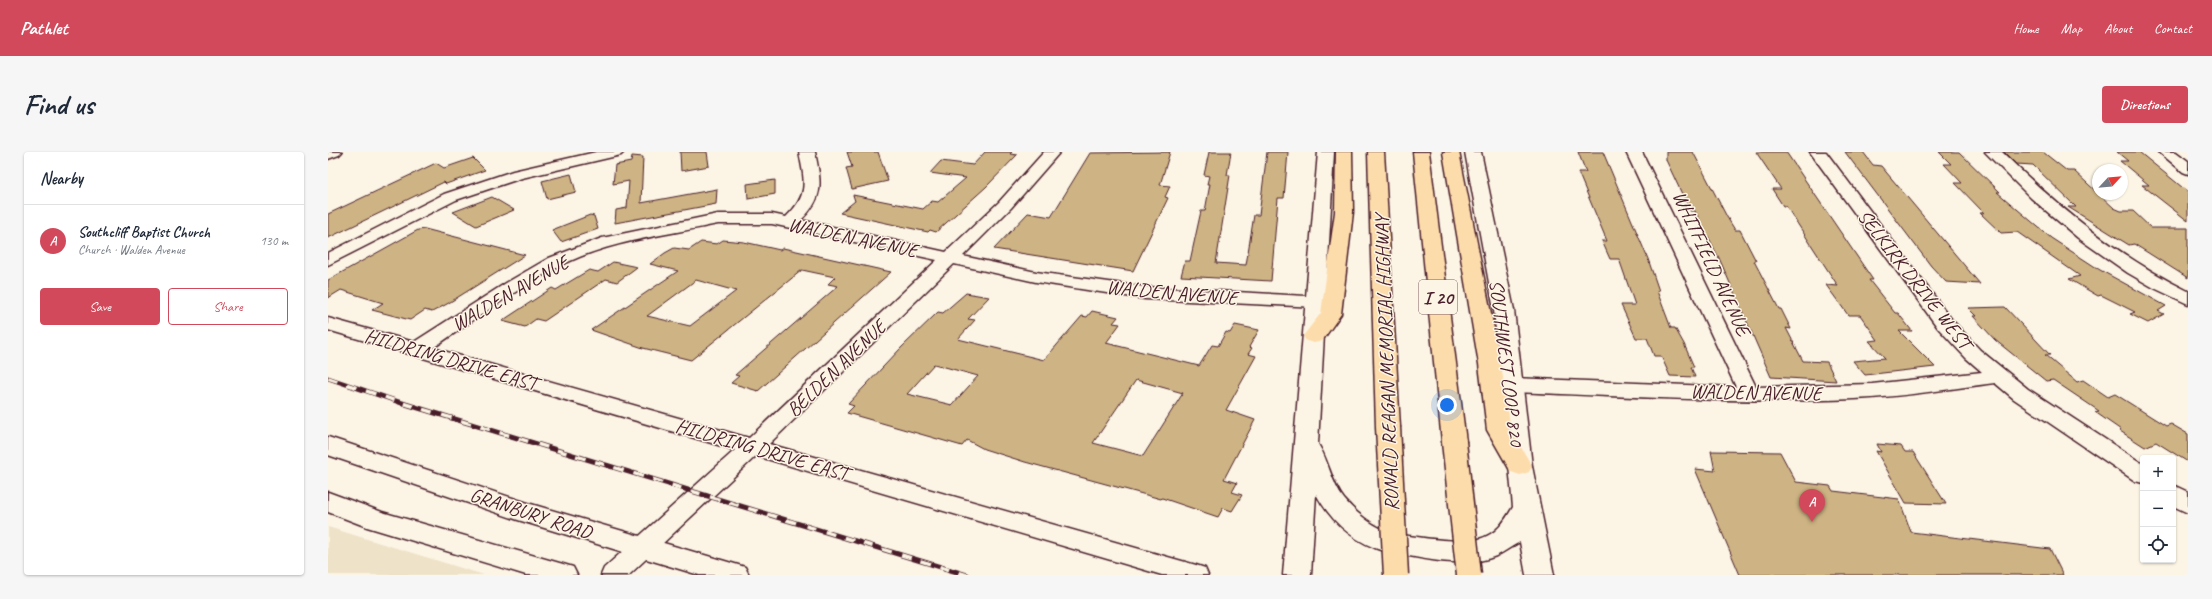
<!DOCTYPE html>
<html lang="en">
<head>
<meta charset="utf-8">
<style>
  :root { --surface:#fff; --page:#f6f6f7; --text:#1f2937; --muted:#747a83; --line:#e0e1e3; --accent:#d1495b }
  body { margin:0; font-family:Caveat,sans-serif; background:var(--page); color:var(--text) }
  .controls { position:absolute; right:12px; bottom:12px; display:grid; overflow:hidden; border-radius:4px; box-shadow:0 1px 3px #0004 }
  .controls button { width:36px; height:36px; display:grid; place-items:center; padding:0; border:0; border-bottom:1px solid var(--line); background:var(--surface); color:var(--text); font:20px sans-serif }
  .compass { position:absolute; left:1764px; top:12px; width:36px; height:36px; border-radius:50%; background:var(--surface); box-shadow:0 1px 3px #0004; rotate:64deg }
  .you { position:absolute; left:1119px; top:253px; width:14px; height:14px; margin:-10px; border:3px solid #fff; border-radius:50%; background:#1a73e8; box-shadow:0 0 0 6px #1a73e833 }
  .badge { display:grid; place-items:center; width:26px; height:26px; border-radius:50%; background:var(--accent); color:#fff; font-size:13px; font-weight:700 }
  .pin { position:absolute; translate:-50% -33px; filter:drop-shadow(0 1px 2px #0008) }
  .pin::after { content:''; position:absolute; top:21px; width:14px; height:12px; background:inherit; clip-path:polygon(0 0,100% 0,50% 100%) }
  .list { margin:0; padding:0; list-style:none }
  h2 { display:flex; justify-content:space-between; align-items:center; height:52px; margin:0; padding:0 16px; font-size:17px }
  h2 small { font-size:13px; font-weight:400; color:var(--muted) }
  .list li { display:grid; grid-template-columns:26px 1fr auto; gap:12px; align-items:center; box-sizing:border-box; height:72px; padding:0 16px; border-top:1px solid var(--line) }
  .list b { display:block; font-size:15px; white-space:nowrap }
  .list p { margin:0; font-size:13px; white-space:nowrap; color:var(--muted) }
  .list em { font-size:13px; font-style:normal; color:var(--muted) }
  .actions { display:flex; gap:8px; padding:12px 16px }
  .actions a { flex:1; padding:9px 0; border:1px solid var(--accent); border-radius:4px; text-align:center; font-size:14px; color:var(--accent) }
  .actions .main { background:var(--accent); color:#fff }
  .icon { flex:none; width:22px; height:22px; fill:none; stroke:currentColor; stroke-width:2; stroke-linecap:round; stroke-linejoin:round }
  .map { position:relative; flex:none; width:1860px; height:423px; overflow:hidden; border-radius:4px }
  header { display:flex; align-items:center; gap:24px; box-sizing:border-box; height:56px; padding:0 20px; background:var(--accent); color:#fff }
  header strong { font-size:19px }
  nav { display:flex; gap:22px; margin-inline-start:auto; font-size:14px }
  .intro { display:flex; align-items:center; justify-content:space-between; box-sizing:border-box; height:96px; padding:0 24px }
  h1 { margin:0; font-size:28px }
  .button { padding:10px 18px; border-radius:4px; background:var(--accent); color:#fff; font-size:14px; font-weight:700 }
  main { display:flex; gap:24px; padding:0 24px }
  aside { flex:1; background:var(--surface); border-radius:4px; box-shadow:0 1px 3px #0004 }
  .map>svg:first-child { display:block }
  .built { fill:#eee2c8 }
  .building { fill:#ceb484; stroke:#4a1f2b; fill-rule:evenodd }
  .lines { fill:none; stroke-linecap:round; stroke-linejoin:round }
  .minor-casing { stroke:#4a1f2b; stroke-width:3 }
  .secondary-casing { stroke:#4a1f2b; stroke-width:3 }
  .motorway-casing { stroke:#4a1f2b; stroke-width:3 }
  .minor { fill:#fcf5e5; fill-rule:evenodd }
  .secondary { fill:#fcf5e5; fill-rule:evenodd }
  .motorway { fill:#fddcac; fill-rule:evenodd }
  .rail-casing { stroke:#4a1f2b; stroke-width:5 }
  .rail { stroke:#fcf5e5; stroke-width:3.5; stroke-dasharray:10; stroke-linecap:butt }
  .motorway-bridge-casing { stroke:#4a1f2b; stroke-width:27; stroke-linecap:butt }
  .motorway-bridge { stroke:#fddcac; stroke-width:24 }
  .labels { text-anchor:middle; stroke-width:3; stroke-linejoin:round; paint-order:stroke }
  .shield { fill:#fcf5e5; stroke:#7f5f63; stroke-width:1 }
  .shield-label { font-size:19px; font-weight:bold; fill:#4a1f2b }
  .street-label { font-size:20px; fill:#4a1f2b; stroke:#fcf5e5 }
</style>
</head>
<body>
<header>
<strong>Pathlet</strong>
<nav><a>Home</a><a>Map</a><a>About</a><a>Contact</a></nav>
</header>
<div class="intro"><h1>Find us</h1><a class="button">Directions</a></div>
<main>
<aside>
<h2>Nearby<small></small></h2>
<ul class="list">
<li><span class="badge">A</span><div><b>Southcliff Baptist Church</b><p>Church · Walden Avenue</p></div><em>130 m</em></li>
</ul>
<div class="actions"><a class="main">Save</a><a>Share</a></div>
</aside>
<div class="map">
<svg width="1860" height="423" viewBox="0 0 1860 423">
  <rect width="100%" height="100%" fill="#fcf5e5"/>
  <filter id="ink" filterUnits="userSpaceOnUse"><feTurbulence type="fractalNoise" baseFrequency=".025" numOctaves="2"/><feDisplacementMap in="SourceGraphic" scale="8" xChannelSelector="R" yChannelSelector="G"/><feConvolveMatrix kernelMatrix="1 2 1 2 8 2 1 2 1" color-interpolation-filters="sRGB"/></filter>
  <g filter="url(#ink)">
    <path class="built" d="M0 375 156 423H0Z"/>
    <g class="building">
      <path d="M352 0H379L381 14 353 19Z"/>
      <path d="M519 0H550L560 29 524 37 518 16 524 15Z"/>
      <path d="M657 0H684L682 2 689 3 658 35 608 80 602 78 600 80 512 61 527 49 525 43 595 57 604 49 610 50 638 26 602 21 613 9 645 13Z"/>
      <path d="M842 0 832 33 842 34 837 45 840 46 805 119 666 97 700 61 723 65 762 1Z"/>
      <path d="M881 0H903L899 23H902L888 111 918 113 926 63H931L939 0H960L956 46H950L943 129 853 124 857 109H862L873 59H877L882 32H879L881 24 876 23Z"/>
      <path d="M1250 0H1275L1320 107 1331 139H1329L1343 176H1347L1356 192 1366 215H1363L1367 225 1342 224 1333 204H1326L1319 186H1308L1293 153H1307L1291 107H1282L1274 89H1279L1250 20H1258Z"/>
      <path d="M1338 0H1365L1399 65 1407 78H1412L1428 109H1426L1451 157H1453L1463 177 1458 176 1475 209 1499 210 1508 229 1443 225 1391 106 1367 59H1362L1338 8Z"/>
      <path d="M1428 0H1458L1545 128H1541L1567 161H1570L1584 179H1571L1607 215 1537 223 1525 209 1557 206 1541 189 1550 188 1532 163H1520L1498 133 1510 134 1458 54H1455L1444 37H1453Z"/>
      <path d="M1517 0H1535L1545 13 1553 14 1652 132 1618 130 1603 114Z"/>
      <path d="M1611 0H1631L1672 40H1669L1723 86 1772 118 1838 154 1830 159 1836 162 1820 171 1802 162 1807 160 1773 143 1770 144 1741 127 1752 124 1689 80 1673 81 1652 61H1656L1627 31H1634L1616 12H1623Z"/>
      <path d="M1676 0H1715L1739 19H1746L1786 56 1793 59H1805L1823 76H1860V126L1806 92 1801 93 1740 55H1748L1705 13 1688 12Z"/>
      <path d="M1789 0H1811L1860 40V69L1814 33H1821L1792 9H1800Z"/>
      <path d="M304 4 315 5 313 51 389 37 388 52 287 71 288 58 299 56 301 29 285 32 287 13 303 10Z"/>
      <path d="M145 6 157 18 118 32 116 30 0 86V62L108 11 116 16Z"/>
      <path d="M243 22 248 40 219 47 214 29Z"/>
      <path d="M447 28V42L420 47 419 32Z"/>
      <path d="M164 45 186 58 148 74 125 60Z"/>
      <path d="M262 63 266 64 270 77 233 90 224 78Z"/>
      <path d="M97 77 197 103 119 152 104 160 97 158 82 168 44 158 55 151 13 138 0 146V128L90 78Z"/>
      <path d="M395 88 416 90 452 98 455 96 563 120 430 239 403 231 411 224 407 223 510 134 500 132 507 125 474 118 363 208 315 196 263 178 350 119 322 112 337 101 346 96 361 98 373 90 389 92ZM368 128 408 139 362 174 319 164Z"/>
      <path d="M285 110 309 115 289 130 278 127 216 169 208 167 197 175 174 169 224 136 228 138 261 118 270 120Z"/>
      <path d="M638 141 661 145 640 167 647 168 630 187 716 208 754 164 759 165 764 159 790 165 785 171 792 172 778 191 871 214 884 193 890 194 898 180 902 181 907 173 931 178 921 195 924 196 920 202 928 204 898 258 927 268 896 327 909 331 904 340 914 343 904 359 895 356 890 365 834 346 833 347 697 310 656 297 639 288 634 294 519 261 526 254 520 252 573 196 610 160 615 161ZM606 212 650 224 624 253 579 242ZM808 228 855 241 815 304 765 291Z"/>
      <path d="M1677 155 1722 203H1717L1749 230 1755 228 1780 245 1787 242 1838 274 1843 272 1860 282V310L1828 290 1817 295 1792 279 1793 278 1767 260 1771 259 1725 228 1718 229 1667 188 1645 164H1648L1640 156Z"/>
      <path d="M1549 292 1573 294 1577 300H1585L1618 352 1578 351 1548 299 1553 300Z"/>
      <path d="M1383 299 1452 300 1468 330 1502 334 1505 339 1571 347 1583 380 1722 397 1735 423H1412L1367 317 1387 319Z"/>
    </g>
    <g class="lines">
      <g class="minor-casing">
        <g id="minor">
          <path d="M0 0H14L11 3 0 7Z"/>
          <path d="M268 0H296L293 3 194 26 128 48 0 113V101L116 42 185 19Z"/>
          <path d="M471 0H487C493 30 497 45 473 68L618 100 671 50 716 0H732L683 56 635 104 708 120 817 135 996 145 998 149 996 153 989 155 817 147 708 130 626 112 441 292 868 413 877 416 880 423H834L428 304 301 423H273L276 416 407 298 0 178V166L86 190 178 131 221 106 274 86 390 62H444L458 65C481 43 477 30 471 0ZM390 72H444L609 108 421 286 105 196C146 168 188 137 232 114 280 89 338 83 390 72Z"/>
          <path d="M1298 0H1314L1428 235 1544 232 1654 220 1638 206 1610 176 1482 0H1498L1624 168 1652 198 1700 237 1815 312V331L1807 329 1686 247 1667 231C1620 237 1573 245 1526 247 1412 252 1298 244 1184 240L1177 238 1174 233 1177 228 1184 226 1408 235Z"/>
          <path d="M1657 0H1674C1730 55 1789 104 1860 139V152L1826 136 1800 121 1750 86 1703 46Z"/>
          <path d="M1831 0H1848L1860 9V22L1855 20Z"/>
          <path d="M1845 333 1860 340V361L1845 354Z"/>
        </g>
      </g>
      <g class="secondary-casing">
        <g id="secondary">
          <path d="M990 0H1006L990 292C1001 309 1003 331 1016 347 1027 360 1046 376 1063 380 1078 385 1137 392 1151 387 1169 382 1176 370 1185 355L1166 158 1137 0H1153L1186 158 1204 314 1226 423H1198L1192 390C1184 394 1176 400 1168 404 1135 418 1092 405 1058 400 1026 390 1004 371 988 342L983 423H955Z"/>
          <path d="M0 285 203 352 407 412 417 415 421 423H371L190 368 0 303Z"/>
          <path d="M0 340 54 360 235 412 245 415 249 423H198L39 375 0 360Z"/>
        </g>
      </g>
      <g class="motorway-casing">
        <g id="motorway">
          <path d="M1008 0H1024L1025 60 1013 162 994 189 986 191 978 189 975 184 993 161 1007 60Z"/>
          <path d="M1040 0H1056L1072 275 1068 281 1060 283 1052 281 1048 275Z"/>
          <path d="M1085 0H1101L1138 290 1134 296 1126 298 1118 296 1114 290Z"/>
          <path d="M1115 0H1131L1173 212 1183 278 1204 314 1201 320 1192 323 1183 320 1159 278 1151 212Z"/>
        </g>
      </g>
      <use href="#minor" class="minor"/>
      <use href="#secondary" class="secondary"/>
      <use href="#motorway" class="motorway"/>
      <g class="rail-casing">
        <path id="rail" d="M0 226 71 250 639 423"/>
      </g>
      <use href="#rail" class="rail"/>
      <g class="motorway-bridge-casing">
        <g id="motorway-bridge">
          <path d="M1060 275 1068 423"/>
          <path d="M1126 290 1141 423"/>
        </g>
      </g>
      <use href="#motorway-bridge" class="motorway-bridge"/>
    </g>
  </g>
  <g class="labels">
    <rect class="shield" x="1091" y="128" width="38" height="34" rx="3"/>
    <g class="shield-label">
      <text x="1110" y="152">I 20</text>
    </g>
    <g class="street-label">
      <text transform="translate(525 85) rotate(12)" y="7">WALDEN AVENUE</text>
      <text transform="translate(1384 111) rotate(65)" y="7">WHITFIELD AVENUE</text>
      <text transform="translate(1587 127) rotate(52)" y="7">SELKIRK DRIVE WEST</text>
      <text transform="translate(844 140) rotate(5)" y="7">WALDEN AVENUE</text>
      <text transform="translate(182 141) rotate(-30)" y="7">WALDEN AVENUE</text>
      <text transform="translate(123 207) rotate(16)" y="7">HILDRING DRIVE EAST</text>
      <text transform="translate(1058 211) rotate(-92)" y="7">RONALD REAGAN MEMORIAL HIGHWAY</text>
      <text transform="translate(1179 211) rotate(83)" y="7">SOUTHWEST LOOP 820</text>
      <text transform="translate(508 216) rotate(-44)" y="7">BELDEN AVENUE</text>
      <text transform="translate(1428 240) rotate(1)" y="7">WALDEN AVENUE</text>
      <text transform="translate(434 297) rotate(16)" y="7">HILDRING DRIVE EAST</text>
      <text transform="translate(203 361) rotate(18)" y="7">GRANBURY ROAD</text>
    </g>
  </g>
</svg>
<div class="controls">
<button>+</button>
<button>−</button>
<button><svg class="icon" aria-label="locate" viewBox="0 0 24 24"><circle cx="12" cy="12" r="6"/><path d="M12 2v4M12 18v4M2 12h4M18 12h4"/></svg></button>
</div>
<svg class="compass" viewBox="-18 -18 36 36"><path d="M0-13l5 13h-10z" fill="#e53935"/><path d="M0 13l5-13h-10z" fill="#747a83"/></svg>
<div class="you"></div>
<div class="pin badge" style="left:1484px;top:370px">A</div>
</div>
</main>
</body>
</html>
